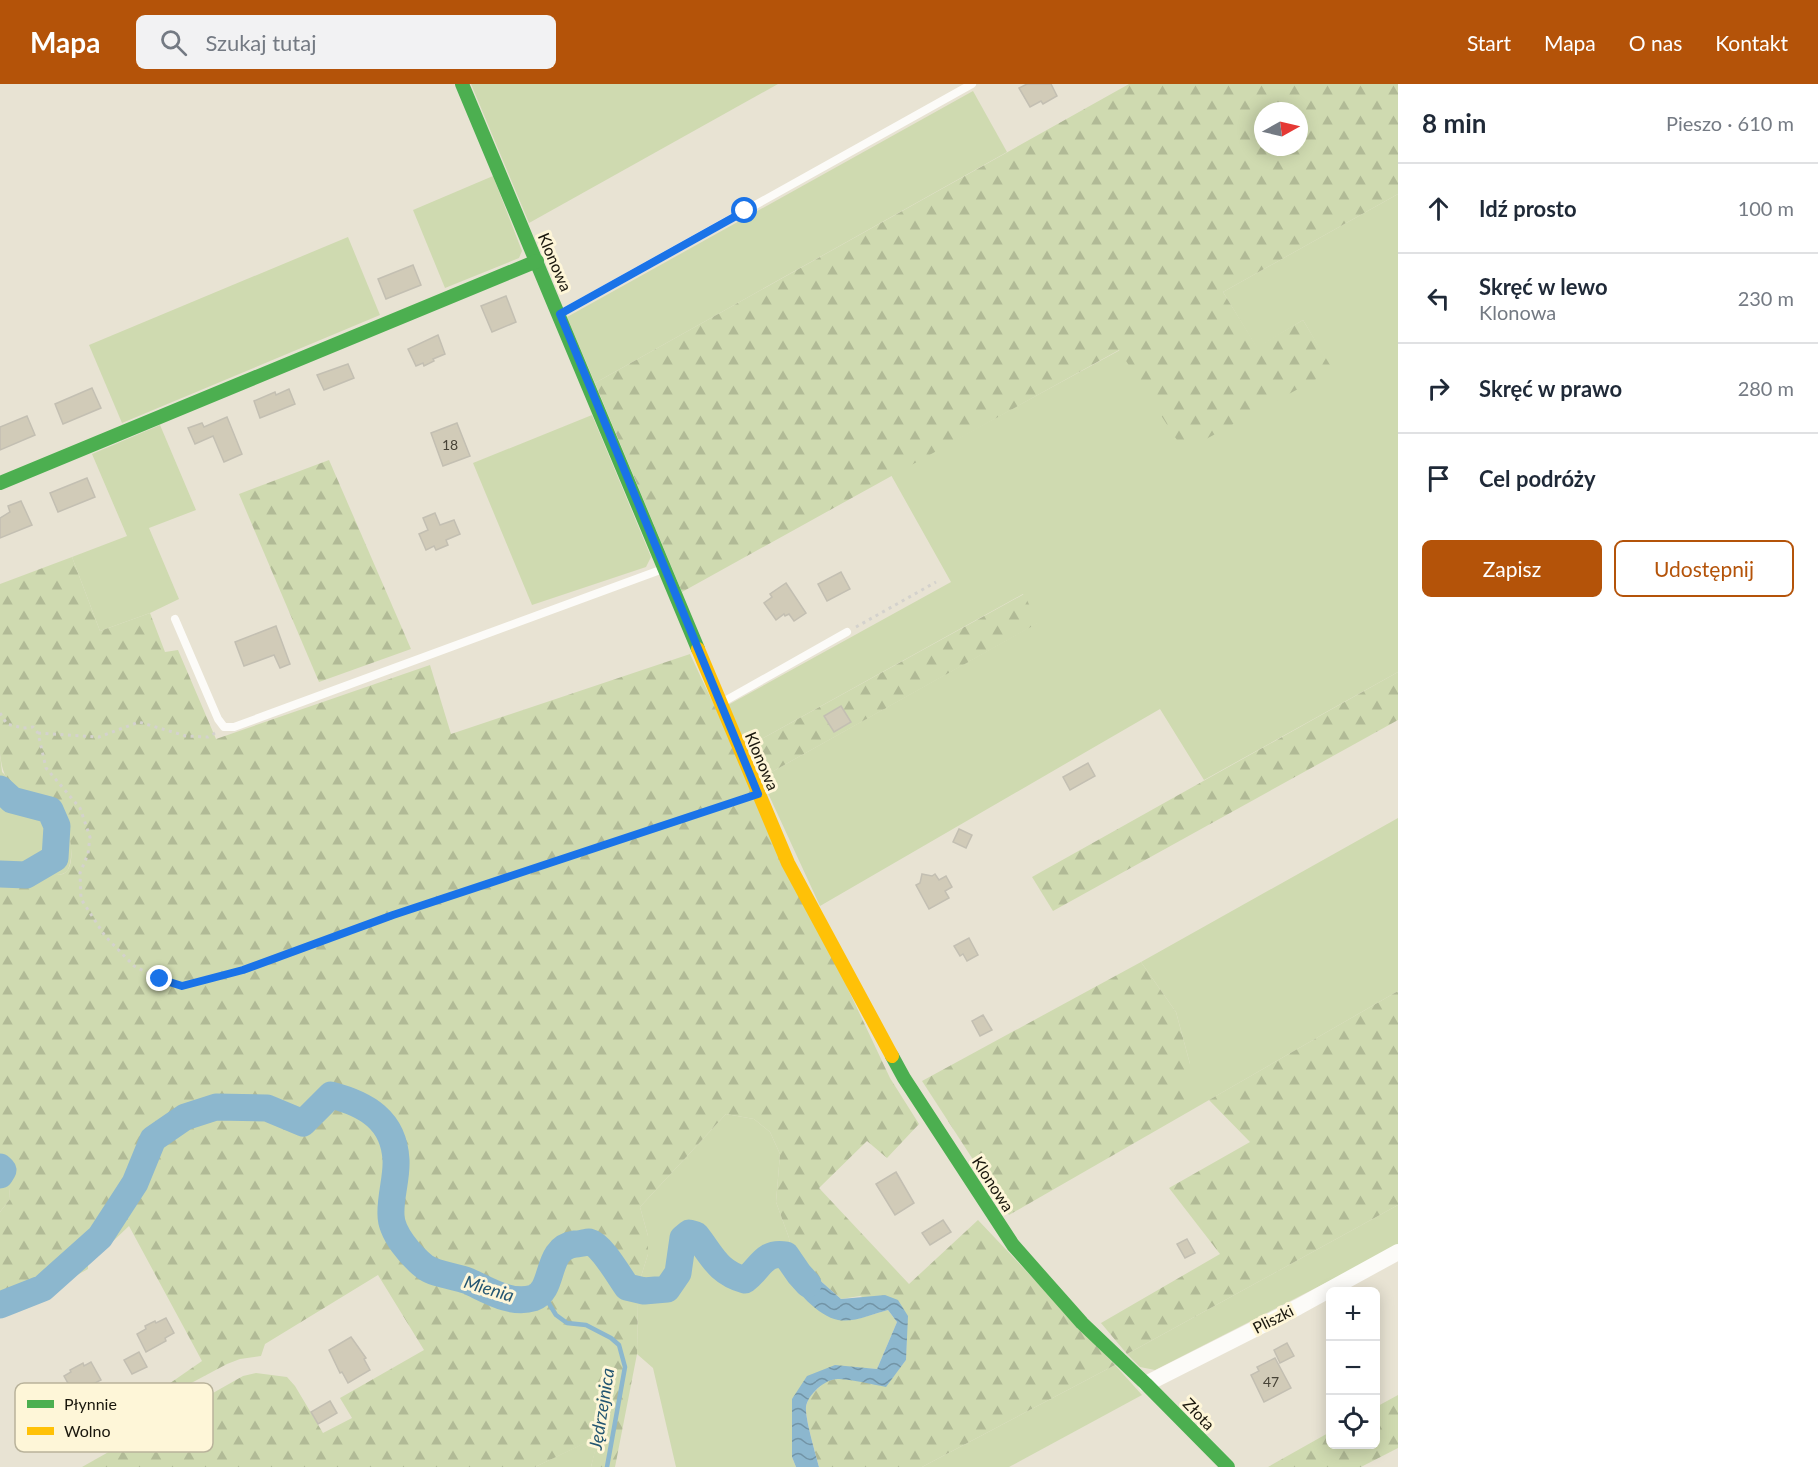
<!DOCTYPE html>
<html lang="pl">
<head>
<meta charset="utf-8">
<style>
  :root { --surface:#fff; --page:#f2f2f3; --text:#1f2937; --muted:#747a83; --line:#e0e1e3; --accent:#b45309 }
  body { margin:0; font-family:Lato,sans-serif; background:var(--page); color:var(--text) }
  .controls { position:absolute; right:18px; bottom:18px; display:grid; overflow:hidden; border-radius:9px; box-shadow:0 3px 15px #0003 }
  .controls button { width:54px; height:54px; display:grid; place-items:center; padding:0; border:0; border-bottom:2px solid var(--line); background:var(--surface); color:var(--text); font:30px sans-serif }
  .compass { position:absolute; left:1254px; top:18px; width:54px; height:54px; border-radius:50%; background:var(--surface); box-shadow:0 3px 15px #0003; rotate:82deg }
  .stop { position:absolute; width:18px; height:18px; margin:-14px; border:4px solid #1a73e8; border-radius:50%; background:#fff }
  .stop.end { background:#1a73e8; border-color:#fff; box-shadow:0 2px 6px #0008 }
  .list { margin:0; padding:0; list-style:none }
  h2 { display:flex; justify-content:space-between; align-items:center; height:78px; margin:0; padding:0 24px; font-size:26px }
  h2 small { font-size:20px; font-weight:400; color:var(--muted) }
  .list li { display:grid; grid-template-columns:39px 1fr auto; gap:18px; align-items:center; box-sizing:border-box; height:90px; padding:0 24px; border-top:2px solid var(--line) }
  .list b { display:block; font-size:22px; white-space:nowrap }
  .list p { margin:0; font-size:20px; white-space:nowrap; color:var(--muted) }
  .list em { font-size:20px; font-style:normal; color:var(--muted) }
  .actions { display:flex; gap:12px; padding:18px 24px }
  .actions a { flex:1; padding:14px 0; border:2px solid var(--accent); border-radius:9px; text-align:center; font-size:21px; color:var(--accent) }
  .actions .main { background:var(--accent); color:#fff }
  .icon { flex:none; width:33px; height:33px; fill:none; stroke:currentColor; stroke-width:2; stroke-linecap:round; stroke-linejoin:round }
  .map { position:relative; flex:none; width:1398px; height:1383px; overflow:hidden }
  header { display:flex; align-items:center; gap:36px; box-sizing:border-box; height:84px; padding:0 30px; background:var(--accent); color:#fff }
  header strong { font-size:28px }
  nav { display:flex; gap:33px; margin-inline-start:auto; font-size:21px }
  .search { width:420px; height:54px; background:var(--page); display:flex; align-items:center; gap:15px; box-sizing:border-box; padding:0 21px; border-radius:9px; color:var(--muted); font-size:22px }
  main { display:flex }
  aside { flex:1; background:var(--surface) }
  .map>svg:first-child { display:block }
  .grass { fill:#cfdab0 }
  .forest { fill:url(#forest-firs); fill-rule:evenodd }
  .water { fill:url(#water-waves) }
  .lines { fill:none; stroke-linecap:round; stroke-linejoin:round }
  .stream { stroke:#8cb7ce; stroke-width:4.5 }
  .river { stroke:#8cb7ce; stroke-width:27 }
  .building { fill:#d1cbb8; stroke:#c3bfb2; stroke-width:1.5 }
  .path { stroke:#d4d2cd; stroke-width:3; stroke-dasharray:3 4.5; stroke-linecap:butt }
  .lane { stroke:#fcfbf8; stroke-width:8 }
  .street { stroke:#fcfbf8; stroke-width:16 }
  .fast { stroke:#4caf50; stroke-width:14 }
  .slow { stroke:#ffc107; stroke-width:14 }
  .route { stroke:#1a73e8; stroke-width:8 }
  .labels { text-anchor:middle; stroke-width:6; stroke-linejoin:round; paint-order:stroke }
  .number-label { font-size:14px; fill:#474337 }
  .street-label { font-size:16px; fill:#19160c; stroke:#fef6d8 }
  .water-label { font-size:18px; font-style:italic; fill:#235571; stroke:#fef6d8 }
  .key { fill:#fef6d8; stroke:#b9b39b; stroke-width:1.5 }
  .key-label { font-size:16px; fill:#19160c }
</style>
</head>
<body>
<header>
<strong>Mapa</strong>
<div class="search"><svg class="icon" aria-label="search" viewBox="0 0 24 24"><circle cx="10" cy="10" r="6"/><path d="M15 15l6 6"/></svg>Szukaj tutaj</div>
<nav><a>Start</a><a>Mapa</a><a>O nas</a><a>Kontakt</a></nav>
</header>
<main>
<div class="map">
<svg width="1398" height="1383" viewBox="0 0 1398 1383">
  <defs>
    <pattern id="forest-firs" width="22" height="20" patternUnits="userSpaceOnUse" patternTransform="scale(1.5)"><rect width="22" height="20" fill="#cfdab0"/><path d="M5 1l3.5 6h-7zM16 11l3.5 6h-7z" fill="#b1ba96"/></pattern>
    <pattern id="water-waves" width="16" height="10" patternUnits="userSpaceOnUse" patternTransform="scale(1.5)"><rect width="16" height="10" fill="#8cb7ce"/><path d="M0 5q4-4 8 0t8 0" fill="none" stroke="#7294a6"/></pattern>
  </defs>
  <rect width="100%" height="100%" fill="#e8e3d3"/>
  <g class="grass">
    <path d="M471 0H778L529 139Z"/>
    <path d="M973 7 1007 68 595 299 567 233Z"/>
    <path d="M493 92 522 167 519 174 445 204 413 126Z"/>
    <path d="M1398 110V588L1204 696 1160 625 820 822 761 694 1037 539 1023 510 747 663 728 621 951 498 891 391 1120 266 1332 286 1303 236 1257 264 1223 208Z"/>
    <path d="M348 153 380 231 122 339 89 261Z"/>
    <path d="M592 331 651 473 646 483 532 521 473 379Z"/>
    <path d="M160 341 196 426 149 444 179 515 150 529 100 547 72 473 127 452 92 370Z"/>
    <path d="M0 670 2 688 24 710C34 710 47 709 55 717 68 729 77 771 67 787 62 793 51 790 45 792 40 793 36 796 32 797 21 800 11 798 0 802Z"/>
    <path d="M1398 734V907L1190 1027V980L1176 928 1141 878Z"/>
    <path d="M726 1030 754 1035 770 1048 780 1070 776 1118 789 1154 790 1165 783 1185 857 1235 888 1226 897 1238 877 1285 862 1284 792 1315V1373L796 1383H676L653 1284 637 1270 638 1218 640 1196 648 1170V1152L640 1123Z"/>
    <path d="M0 1070 7 1080 10 1115 0 1128Z"/>
    <path d="M1398 1121V1162L1155 1286 1140 1283 1127 1270Z"/>
    <path d="M1115 1281 1142 1311 1009 1383H922Z"/>
    <path d="M599 1352 591 1383H535Z"/>
  </g>
  <g class="forest">
    <path d="M1129 0H1398V110L1223 208 1257 263 1303 236 1333 286 1184 367 1119 266 682 508 595 299ZM1263 27H1299V63H1263Z"/>
    <path d="M329 376 411 565 319 598 239 410Z"/>
    <path d="M72 473 100 547 150 529 165 568 178 566 216 655 430 581 451 650 690 570 890 994 919 1040 887 1074 867 1057 819 1104 909 1200 978 1136 1115 1281 922 1383H819C816 1371 805 1335 806 1323 808 1310 823 1298 835 1295 848 1293 872 1300 886 1302L906 1276 907 1232 860 1212 841 1215 806 1184 790 1165 789 1154 776 1118 780 1070 770 1048 754 1035 726 1030 640 1123 648 1152V1170L640 1196 638 1218 637 1270 615 1383H591L598 1353 535 1383H82L243 1292 256 1289 287 1293 295 1302 323 1349 352 1334 340 1314 424 1266 378 1191 265 1260 261 1272 240 1275 227 1280 101 1347 202 1277 129 1142 88 1181V1185L0 1234V1128L10 1115 7 1080 0 1070V802C11 798 21 800 32 797 36 796 40 793 44 792 50 790 57 792 63 790 81 782 66 728 55 717 45 706 27 716 17 706 4 695 2 685 0 670V500Z"/>
    <path d="M1024 510 1038 539 761 694 747 663Z"/>
    <path d="M1398 588V636L1053 827 1032 793Z"/>
    <path d="M1141 878 1176 928 1190 980V1027L1009 1131 922 997Z"/>
    <path d="M1398 907V1121L1127 1270 1101 1239 1220 1170 1169 1104 1250 1058 1209 1016Z"/>
    <path d="M1398 1311V1364L1361 1383H1268L1330 1348V1360H1376V1323Z"/>
  </g>
  <path class="water" d="M790 1165 806 1184 841 1215 885 1211 898 1216 908 1232 906 1276 886 1303C871 1300 855 1296 839 1295 826 1294 808 1310 806 1323 805 1335 816 1371 819 1383H796L792 1373V1315L807 1292 835 1281 877 1285 897 1238 888 1226C873 1230 853 1239 838 1236 816 1232 786 1198 782 1177Z"/>
  <g class="lines">
    <path class="stream" d="M542 1208 556 1231 567 1239 586 1241 611 1254 619 1261 625 1283 607 1383"/>
    <g class="river">
      <path d="M0 705 12 716 50 726 57 742 55 774 26 791 0 790"/>
      <path d="M0 1083 3 1086 0 1091"/>
      <path d="M0 1221 43 1204 100 1153 135 1099 153 1055 185 1033 216 1023 267 1024 303 1039 331 1011C366 1020 394 1036 396 1076 397 1094 390 1113 391 1131 391 1149 411 1172 425 1183 436 1191 455 1192 468 1197 488 1206 511 1221 533 1214 556 1206 544 1164 575 1160 579 1160 586 1158 589 1158 602 1161 619 1192 627 1203L644 1207 667 1205 678 1189 683 1154 689 1149 696 1151C712 1171 717 1188 745 1196 761 1184 763 1167 786 1171L799 1190 808 1200"/>
    </g>
  </g>
  <g class="building">
    <path d="M1027 0H1051L1057 12 1043 20 1041 17 1030 23 1019 4Z"/>
    <path d="M413 181 421 201 386 215 378 195Z"/>
    <path d="M506 212 516 238 492 248 481 222Z"/>
    <path d="M438 251 445 270 433 275 434 277 424 282 423 279 416 282 408 265Z"/>
    <path d="M348 280 354 294 324 306 317 291Z"/>
    <path d="M92 304 101 324 63 340 55 320Z"/>
    <path d="M289 305 295 320 260 334 254 317 275 308 276 311Z"/>
    <path d="M27 332 35 351 0 366V343Z"/>
    <path d="M227 333 242 370 224 378 213 352 195 360 188 344 202 339 204 343Z"/>
    <path d="M457 339 470 372 443 382 431 349Z"/>
    <path d="M87 394 95 413 58 428 50 409Z"/>
    <path d="M21 417 32 441 0 454V434L10 428 8 422Z"/>
    <path d="M435 429 440 441 454 436 460 450 446 456 448 461 436 466 434 462 426 466 419 450 428 446 423 434Z"/>
    <path d="M841 488 850 505 827 517 818 500Z"/>
    <path d="M786 499 806 529 794 537 789 530 785 532 784 530 776 536 764 519 772 513 770 510Z"/>
    <path d="M276 542 290 580 280 584 274 571 244 582 235 558Z"/>
    <path d="M841 622 851 638 834 648 824 632Z"/>
    <path d="M1088 679 1095 692 1070 706 1063 693Z"/>
    <path d="M959 745 972 751 966 764 953 758Z"/>
    <path d="M922 790 932 792 935 790 939 796 946 792 952 803 945 807 949 814 929 825 916 801 920 799Z"/>
    <path d="M969 854 978 871 967 877 963 870 960 872 954 862Z"/>
    <path d="M983 931 992 946 980 952 972 937Z"/>
    <path d="M896 1088 914 1119 895 1131 876 1100Z"/>
    <path d="M943 1136 951 1148 930 1161 922 1149Z"/>
    <path d="M1187 1155 1195 1169 1185 1174 1177 1160Z"/>
    <path d="M166 1234 174 1249 165 1254 166 1257 146 1268 137 1250 146 1245 145 1242 155 1237 156 1239Z"/>
    <path d="M351 1253 366 1274 364 1275 370 1286 348 1299 342 1288 340 1289 329 1266Z"/>
    <path d="M1287 1259 1294 1272 1280 1279 1274 1266Z"/>
    <path d="M139 1268 147 1283 132 1290 124 1276Z"/>
    <path d="M1275 1274 1291 1304 1264 1318 1251 1291 1259 1287 1257 1283Z"/>
    <path d="M91 1278 101 1296 74 1310 64 1292 71 1288 70 1286 83 1279 84 1282Z"/>
    <path d="M330 1317 337 1329 318 1340 311 1328Z"/>
  </g>
  <g class="lines">
    <g class="path">
      <path d="M856 543 936 498"/>
      <path d="M0 629 7 640 23 644 33 643 38 649 46 684 80 724 90 753 88 770 80 789 81 815 105 852 134 882 160 895 182 902 243 886 393 831 741 716"/>
      <path d="M38 649 99 653 139 638 186 652 208 653 215 649"/>
    </g>
    <g class="lane">
      <path d="M560 230 972 0"/>
      <path d="M175 535 218 635 224 643H234L663 485"/>
      <path d="M723 618 847 548"/>
    </g>
    <path class="street" d="M1146 1300 1298 1223 1398 1168"/>
    <g class="fast">
      <path d="M462 0 698 565"/>
      <path d="M0 399 537 177"/>
      <path d="M892 972 904 994 1013 1161 1082 1239 1146 1300 1228 1383"/>
    </g>
    <path class="slow" d="M698 565 788 779 892 972"/>
  </g>
  <g class="lines">
    <path class="route" d="M160 895 182 902 243 886 393 831 758 710 560 230 745 127"/>
  </g>
  <g class="labels">
    <g class="number-label">
      <text x="450" y="366">18</text>
      <text x="1271" y="1303">47</text>
    </g>
    <g class="street-label">
      <text transform="translate(555 178) rotate(67)" y="6">Klonowa</text>
      <text transform="translate(762 677) rotate(67)" y="6">Klonowa</text>
      <text transform="translate(993 1100) rotate(57)" y="6">Klonowa</text>
      <text transform="translate(1273 1235) rotate(-27)" y="6">Pliszki</text>
      <text transform="translate(1199 1330) rotate(46)" y="6">Złota</text>
    </g>
    <g class="water-label">
      <text transform="translate(489 1205) rotate(17)" y="6">Mienia</text>
      <text transform="translate(602 1325) rotate(-81)" y="6">Jędrzejnica</text>
    </g>
  </g>
  <rect x="15" y="1299" width="198" height="69" rx="9" class="key"/>
  <rect x="27" y="1316" width="27" height="8" fill="#4caf50"/>
  <rect x="27" y="1343" width="27" height="8" fill="#ffc107"/>
  <g class="key-label">
    <text x="64" y="1326">Płynnie</text>
    <text x="64" y="1353">Wolno</text>
  </g>
</svg>
<div class="controls">
<button>+</button>
<button>−</button>
<button><svg class="icon" aria-label="locate" viewBox="0 0 24 24"><circle cx="12" cy="12" r="6"/><path d="M12 2v4M12 18v4M2 12h4M18 12h4"/></svg></button>
</div>
<svg class="compass" viewBox="-18 -18 36 36"><path d="M0-13l5 13h-10z" fill="#e53935"/><path d="M0 13l5-13h-10z" fill="#747a83"/></svg>
<div class="stop" style="left:745px;top:127px"></div>
<div class="stop end" style="left:160px;top:895px"></div>
</div>
<aside>
<h2>8 min<small>Pieszo · 610 m</small></h2>
<ul class="list">
<li><svg class="icon" aria-label="ahead" viewBox="0 0 24 24"><path d="M12 20V5M6 11l6-6 6 6"/></svg><div><b>Idź prosto</b></div><em>100 m</em></li>
<li><svg class="icon" aria-label="left" viewBox="0 0 24 24"><path d="M17 20v-9H6M10 6l-5 5 5 5"/></svg><div><b>Skręć w lewo</b><p>Klonowa</p></div><em>230 m</em></li>
<li><svg class="icon" aria-label="right" viewBox="0 0 24 24"><path d="M7 20v-9h11M14 6l5 5-5 5"/></svg><div><b>Skręć w prawo</b></div><em>280 m</em></li>
<li><svg class="icon" aria-label="arrive" viewBox="0 0 24 24"><path d="M6 21V4h12l-3 4 3 4H6"/></svg><div><b>Cel podróży</b></div></li>
</ul>
<div class="actions"><a class="main">Zapisz</a><a>Udostępnij</a></div>
</aside>
</main>
</body>
</html>
